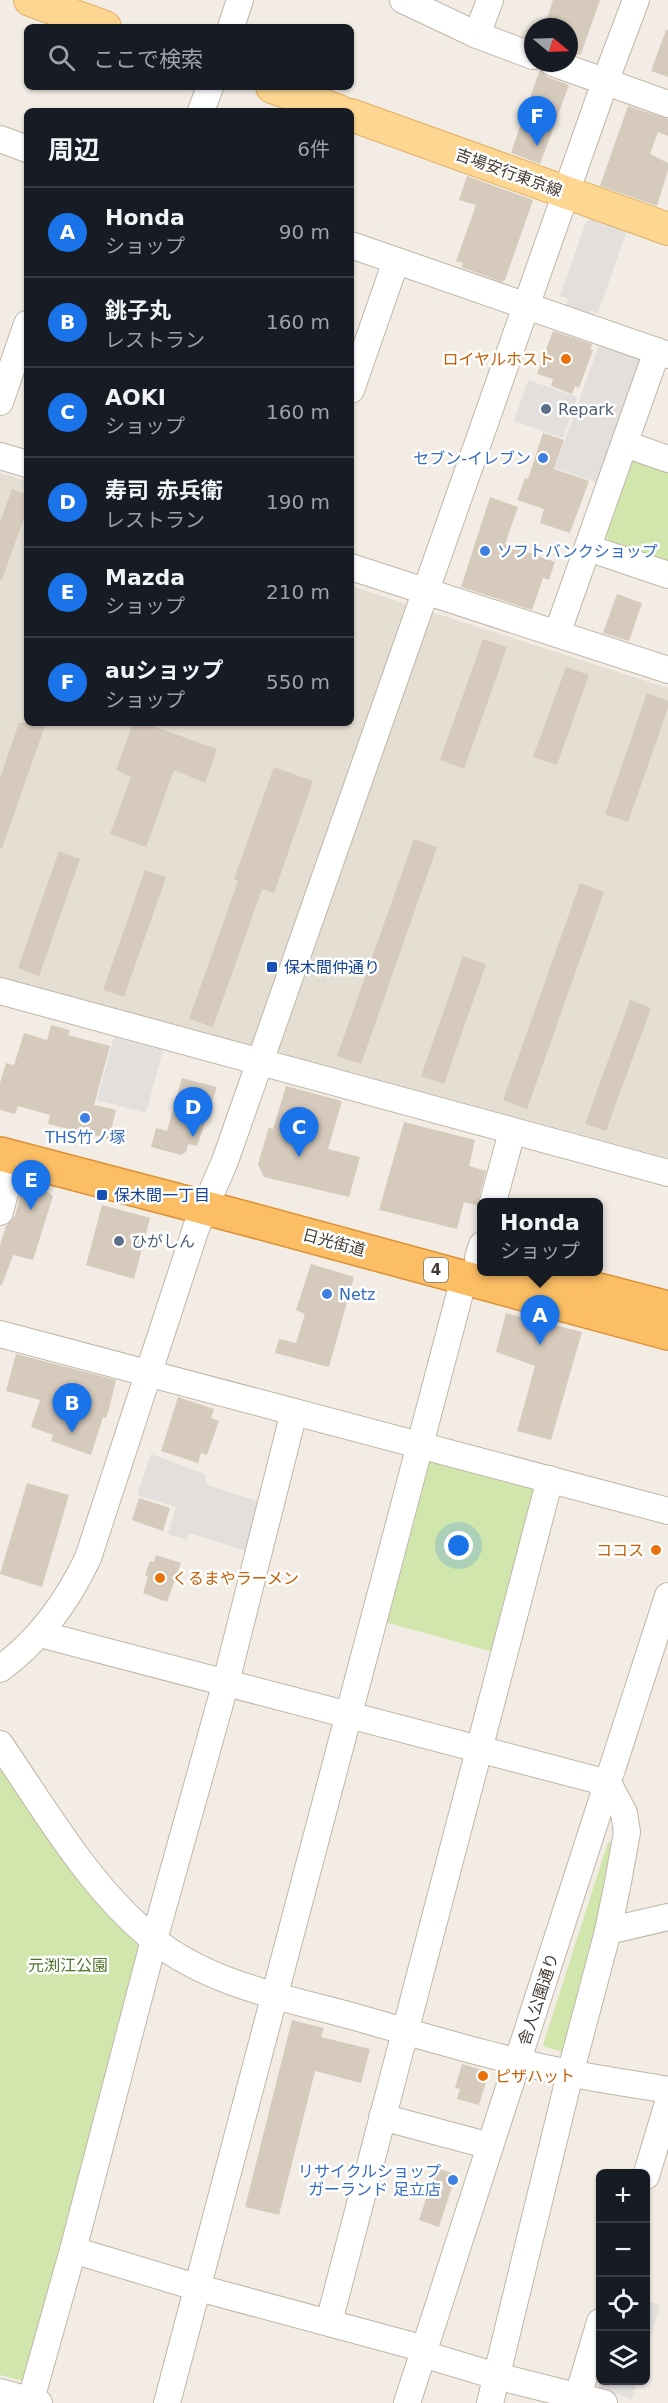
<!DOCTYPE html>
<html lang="ja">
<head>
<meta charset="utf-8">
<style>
  :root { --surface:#171b24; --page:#242831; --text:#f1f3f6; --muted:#9ea1a6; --line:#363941; --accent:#1a73e8 }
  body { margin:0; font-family:"DejaVu Sans","Noto Sans JP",sans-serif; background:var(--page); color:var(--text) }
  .controls { position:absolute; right:18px; bottom:18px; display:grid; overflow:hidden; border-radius:9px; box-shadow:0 2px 4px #0004 }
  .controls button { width:54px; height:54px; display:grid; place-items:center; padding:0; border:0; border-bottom:2px solid var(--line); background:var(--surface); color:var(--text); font:30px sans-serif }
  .compass { position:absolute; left:524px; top:18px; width:54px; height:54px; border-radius:50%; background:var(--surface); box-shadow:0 2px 4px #0004; rotate:109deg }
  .you { position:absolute; left:459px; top:1546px; width:21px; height:21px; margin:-15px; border:4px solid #fff; border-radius:50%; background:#1a73e8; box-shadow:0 0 0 9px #1a73e833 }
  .badge { display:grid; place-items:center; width:39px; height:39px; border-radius:50%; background:var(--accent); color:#fff; font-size:20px; font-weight:700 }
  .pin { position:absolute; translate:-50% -50px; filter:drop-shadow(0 2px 3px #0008) }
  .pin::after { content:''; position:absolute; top:32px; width:21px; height:18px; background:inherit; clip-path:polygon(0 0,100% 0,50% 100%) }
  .popup { position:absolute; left:477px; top:1198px; width:126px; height:78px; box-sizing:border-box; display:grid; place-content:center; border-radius:9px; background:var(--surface); filter:drop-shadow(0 2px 4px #0005); font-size:20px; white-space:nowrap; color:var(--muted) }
  .popup b { font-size:22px; color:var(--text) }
  .popup::after { content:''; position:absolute; left:50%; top:100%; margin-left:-12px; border:12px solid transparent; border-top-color:var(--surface) }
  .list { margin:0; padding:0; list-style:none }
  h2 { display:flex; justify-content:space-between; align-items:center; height:78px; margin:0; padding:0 24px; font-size:26px }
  h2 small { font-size:20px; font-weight:400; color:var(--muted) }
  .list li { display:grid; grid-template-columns:39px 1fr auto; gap:18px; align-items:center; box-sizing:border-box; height:90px; padding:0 24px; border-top:2px solid var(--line) }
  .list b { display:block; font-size:22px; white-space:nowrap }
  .list p { margin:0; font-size:20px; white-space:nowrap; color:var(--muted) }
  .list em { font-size:20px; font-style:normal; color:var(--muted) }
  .icon { flex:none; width:33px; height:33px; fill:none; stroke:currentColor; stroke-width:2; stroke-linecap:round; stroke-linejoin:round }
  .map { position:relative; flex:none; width:668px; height:2403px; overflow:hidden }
  .search { position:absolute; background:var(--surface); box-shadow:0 2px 4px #0004; left:24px; top:24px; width:330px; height:66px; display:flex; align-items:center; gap:15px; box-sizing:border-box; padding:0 21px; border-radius:9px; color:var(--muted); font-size:22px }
  .panel { position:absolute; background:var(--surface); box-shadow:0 2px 4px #0004; left:24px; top:108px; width:330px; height:618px; border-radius:9px }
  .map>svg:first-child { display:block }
  .residential { fill:#e5ded2 }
  .green { fill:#d0e6ac }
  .parking { fill:#e2dfdc }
  .building { fill:#d6cabc }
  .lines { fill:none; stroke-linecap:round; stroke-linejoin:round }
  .minor-casing { stroke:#c0b6a9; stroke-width:28 }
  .major-casing { stroke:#e1b162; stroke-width:34 }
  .highway-casing { stroke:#db9134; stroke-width:36 }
  .minor { stroke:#fff; stroke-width:26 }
  .major { stroke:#fdd691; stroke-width:32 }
  .highway { stroke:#fcbe64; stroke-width:33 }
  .food-dot { fill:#e8710a; stroke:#fff; stroke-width:2 }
  .service-dot { fill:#5c6f8a; stroke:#fff; stroke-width:2 }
  .shop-dot { fill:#3f7fe0; stroke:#fff; stroke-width:2 }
  .transit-dot { fill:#1a4fb4; stroke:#fff; stroke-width:2 }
  .labels { text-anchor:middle; stroke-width:5; stroke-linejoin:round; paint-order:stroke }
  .shield { fill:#fff; stroke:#7b7671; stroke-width:1.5 }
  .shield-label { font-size:15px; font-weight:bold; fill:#433c34 }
  .street-label { font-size:16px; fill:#433c34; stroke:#fff }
  .food-label { font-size:16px; fill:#c56008; stroke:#fff; text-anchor:end }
  .service-label { font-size:16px; fill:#4e5e75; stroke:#fff; text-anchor:start }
  .shop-label { font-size:16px; fill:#366cbe; stroke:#fff; text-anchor:end }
  .transit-label { font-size:16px; fill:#164399; stroke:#fff; text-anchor:start }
  .park-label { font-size:16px; fill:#4b7428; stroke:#fff }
</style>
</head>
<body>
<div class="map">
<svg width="668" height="2403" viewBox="0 0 668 2403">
  <rect width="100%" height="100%" fill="#f2ece4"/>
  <path class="residential" d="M0 473 27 481V723H351V586L668 688V1158L0 977Z"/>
  <g class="green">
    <path d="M638 456 668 467V561L608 540 605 533 630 461Z"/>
    <path d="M429 1458 533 1485 538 1493 497 1653 381 1621Z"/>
    <path d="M0 1760 142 1945 24 2381 0 2375Z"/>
    <path d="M608 1842 611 1843 595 1932 564 2052 545 2047 543 2045Z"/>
  </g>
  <g class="parking">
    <path d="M592 218 627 230 598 313 591 311 588 318 564 309 568 299 560 296 586 222Z"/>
    <path d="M601 339 642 353 645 362 602 484 555 468Z"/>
    <path d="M528 380 577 397 563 438 514 421Z"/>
    <path d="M114 1037 163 1050 146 1113 97 1100Z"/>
    <path d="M151 1454 205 1474 207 1485 260 1502 247 1551 189 1533 187 1540 168 1534 176 1507 137 1495Z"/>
    <path d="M646 2301 660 2305 646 2353Z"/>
    <path d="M600 2341V2380L637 2381 632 2399 595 2387 589 2378Z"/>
  </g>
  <g class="building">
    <path d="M553 0H600L581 54 577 55 569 53V27H544Z"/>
    <path d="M666 30H668V77L651 71Z"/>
    <path d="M540 69 547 77 569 85 540 164 511 153Z"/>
    <path d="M628 106 668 119V136L658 132 650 154 668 163V170L657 206 600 186Z"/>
    <path d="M467 176 533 200 505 280 502 282 461 267 463 263 456 261 476 205 459 200Z"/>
    <path d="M553 331 592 344 590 349 593 350 579 388 575 386 572 394 551 386 553 379 537 374Z"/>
    <path d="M543 433 564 440 554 469 589 481 570 533 540 523 544 509 517 500 525 478 528 479Z"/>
    <path d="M12 489 27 495V509L2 580H0V522Z"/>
    <path d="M490 497 518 507 505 544 555 562 549 580 543 578 532 610 461 587Z"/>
    <path d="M617 594 642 603 629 641 603 633Z"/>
    <path d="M483 639 507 647 464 769 440 760Z"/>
    <path d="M566 667 589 675 557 765 533 757Z"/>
    <path d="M647 693 668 701V708L628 822 605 814Z"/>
    <path d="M19 723H46L2 848H0V778Z"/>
    <path d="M133 723H144L217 749 205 783 174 770 146 847 110 834 131 777 116 770Z"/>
    <path d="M274 767 313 781 274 893 262 889 213 1027 189 1019 238 881 234 879Z"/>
    <path d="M414 839 437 847 361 1064 337 1056Z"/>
    <path d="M59 851 80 859 39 976 18 968Z"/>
    <path d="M145 870 166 877 124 997 103 990Z"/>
    <path d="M580 883 604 892 527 1109 503 1100Z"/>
    <path d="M463 956 486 964 444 1084 421 1076Z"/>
    <path d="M630 1000 651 1008 606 1131 585 1124Z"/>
    <path d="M51 1025 70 1030 68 1035 110 1046 94 1105 116 1110 109 1139 48 1124 50 1115 18 1106 15 1114 0 1110V1083L6 1063 14 1065 24 1033 47 1040Z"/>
    <path d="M182 1078 217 1087 197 1146 188 1144 186 1152 181 1155 151 1147 156 1128 167 1131Z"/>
    <path d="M286 1086 342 1101 328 1149 360 1157 349 1197 264 1177 258 1164 269 1127 273 1129Z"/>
    <path d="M404 1122 475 1140 469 1166 486 1171 479 1198V1206L464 1202 457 1229 379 1210Z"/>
    <path d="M31 1184 41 1187 53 1196 33 1260 13 1255 2 1285H0V1245L6 1226 15 1216 23 1185Z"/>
    <path d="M102 1205 150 1218 134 1279 86 1265Z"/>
    <path d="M311 1264 354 1277 329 1367 275 1353 279 1339 296 1343 305 1314 296 1310Z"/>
    <path d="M506 1313 582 1332 551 1440 517 1431 535 1366 496 1352Z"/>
    <path d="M16 1354 116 1380 109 1409 106 1418 103 1417 91 1455 51 1441 53 1435 31 1427 40 1400 6 1391Z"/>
    <path d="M178 1397 214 1409 211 1418 219 1421 207 1455 201 1453 198 1463 161 1451Z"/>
    <path d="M27 1483 69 1495 42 1587 0 1574Z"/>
    <path d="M139 1498 170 1508 163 1531 132 1520Z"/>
    <path d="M156 1555 181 1563 167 1602 143 1593 148 1577 145 1575 150 1561 154 1562Z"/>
    <path d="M292 2020 324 2028 321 2037 370 2049 361 2083 315 2071 279 2215 245 2207Z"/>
    <path d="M462 2064 489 2072 479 2105 457 2099 460 2089 455 2088Z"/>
    <path d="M436 2168 456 2174 439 2227 419 2220Z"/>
  </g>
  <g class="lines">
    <g class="minor-casing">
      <g id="minor">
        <path d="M403 0 477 35 533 56"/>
        <path d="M231 27 240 0"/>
        <path d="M477 35 490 0"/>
        <path d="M553 63 668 104"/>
        <path d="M201 111 210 87"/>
        <path d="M0 139 27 149"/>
        <path d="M351 245 668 355"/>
        <path d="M351 390 396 261"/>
        <path d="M0 402 27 324"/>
        <path d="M625 444 668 459"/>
        <path d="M0 456 27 464"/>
        <path d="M588 548 668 575"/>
        <path d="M351 567 668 670"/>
        <path d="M557 634 657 351"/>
        <path d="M0 991 668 1173"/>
        <path d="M493 1202 512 1132"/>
        <path d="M0 1212 14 1158"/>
        <path d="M478 1258 482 1245"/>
        <path d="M0 1334 668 1511"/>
        <path d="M40 1634 608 1783 624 1813 627 1832 618 1882 608 1931 570 2074 490 2403"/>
        <path d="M0 1669C40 1640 67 1602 88 1558L196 1228 225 1161 605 82 636 0"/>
        <path d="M0 1744C46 1811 89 1887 153 1939 210 1985 287 1998 355 2017 426 2037 497 2059 570 2073 602 2080 635 2084 668 2090"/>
        <path d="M608 1931 668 1917"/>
        <path d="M382 2117 490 2146"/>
        <path d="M646 2176 668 2103"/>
        <path d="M73 2250 199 2288 425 2349"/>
        <path d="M329 2322 550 1479"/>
        <path d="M423 2354 496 2376 604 2403"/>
        <path d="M0 2392 39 2403"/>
        <path d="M578 2396 600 2322"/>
        <path d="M30 2403 73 2250 154 1940 226 1682 294 1412"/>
        <path d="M167 2403 464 1278"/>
        <path d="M407 2403 668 1596"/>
      </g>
    </g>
    <g class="major-casing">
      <g id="major">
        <path d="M30 0 105 27"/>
        <path d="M272 87 339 111"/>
        <path d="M351 115 668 229"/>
      </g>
    </g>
    <g class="highway-casing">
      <g id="highway">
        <path d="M0 1154 244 1218 668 1333"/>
        <path d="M529 1272 668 1308"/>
      </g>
    </g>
    <use href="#minor" class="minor"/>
    <use href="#major" class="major"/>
    <use href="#highway" class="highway"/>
  </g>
  <g class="food-dot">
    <circle cx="566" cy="359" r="6"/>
    <circle cx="656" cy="1550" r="6"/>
    <circle cx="160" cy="1578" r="6"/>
    <circle cx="483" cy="2076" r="6"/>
  </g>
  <g class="service-dot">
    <circle cx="546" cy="409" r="6"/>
    <circle cx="119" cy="1241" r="6"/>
  </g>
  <g class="shop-dot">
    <circle cx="543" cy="458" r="6"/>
    <circle cx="485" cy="551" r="6"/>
    <circle cx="85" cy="1118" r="6"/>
    <circle cx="327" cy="1294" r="6"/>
    <circle cx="453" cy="2180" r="6"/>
  </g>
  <g class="transit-dot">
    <rect x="266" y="961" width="12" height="12" rx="3"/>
    <rect x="96" y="1189" width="12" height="12" rx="3"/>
  </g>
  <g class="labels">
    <rect class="shield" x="424" y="1258" width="24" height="24" rx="4.5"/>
    <g class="shield-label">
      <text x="436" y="1275">4</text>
    </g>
    <g class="street-label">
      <text transform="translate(509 172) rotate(20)" y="6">吉場安行東京線</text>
      <text transform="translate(334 1242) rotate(15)" y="6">日光街道</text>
      <text transform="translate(538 1999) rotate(-72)" y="6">舎人公園通り</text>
    </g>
    <g class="food-label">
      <text x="554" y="365">ロイヤルホスト</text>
      <text x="644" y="1556">ココス</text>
      <text x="172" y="1584" text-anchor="start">くるまやラーメン</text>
      <text x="495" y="2082" text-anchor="start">ピザハット</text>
    </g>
    <g class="service-label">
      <text x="558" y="415">Repark</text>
      <text x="131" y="1247">ひがしん</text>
    </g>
    <g class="shop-label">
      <text x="531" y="464">セブン-イレブン</text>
      <text x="497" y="557" text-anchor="start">ソフトバンクショップ</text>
      <text x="85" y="1143" text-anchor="middle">THS竹ノ塚</text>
      <text x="339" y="1300" text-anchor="start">Netz</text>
      <text x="441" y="2177">リサイクルショップ<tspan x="441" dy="18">ガーランド 足立店</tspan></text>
    </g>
    <g class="transit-label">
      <text x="284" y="973">保木間仲通り</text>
      <text x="114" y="1201">保木間一丁目</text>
    </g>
    <g class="park-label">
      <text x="68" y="1971">元渕江公園</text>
    </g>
  </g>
</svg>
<div class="controls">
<button>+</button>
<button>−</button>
<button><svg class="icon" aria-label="locate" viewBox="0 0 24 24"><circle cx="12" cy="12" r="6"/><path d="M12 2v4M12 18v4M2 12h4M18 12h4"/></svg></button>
<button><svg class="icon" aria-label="layers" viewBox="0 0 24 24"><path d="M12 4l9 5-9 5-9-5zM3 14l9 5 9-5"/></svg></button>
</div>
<svg class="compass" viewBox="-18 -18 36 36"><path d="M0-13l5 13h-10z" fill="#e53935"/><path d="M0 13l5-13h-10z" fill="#9ea1a6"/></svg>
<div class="you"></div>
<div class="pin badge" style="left:540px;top:1345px">A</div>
<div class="popup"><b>Honda</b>ショップ</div>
<div class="pin badge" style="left:72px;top:1433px">B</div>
<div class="pin badge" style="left:299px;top:1157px">C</div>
<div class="pin badge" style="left:193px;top:1137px">D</div>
<div class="pin badge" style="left:31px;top:1210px">E</div>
<div class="pin badge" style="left:537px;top:146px">F</div>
<div class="search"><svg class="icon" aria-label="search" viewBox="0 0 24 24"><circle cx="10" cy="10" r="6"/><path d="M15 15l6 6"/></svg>ここで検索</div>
<section class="panel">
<h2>周辺<small>6件</small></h2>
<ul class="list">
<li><span class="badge">A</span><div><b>Honda</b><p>ショップ</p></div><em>90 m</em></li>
<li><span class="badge">B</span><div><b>銚子丸</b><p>レストラン</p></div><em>160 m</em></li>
<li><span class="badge">C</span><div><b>AOKI</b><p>ショップ</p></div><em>160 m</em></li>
<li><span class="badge">D</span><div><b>寿司 赤兵衛</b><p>レストラン</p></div><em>190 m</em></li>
<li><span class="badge">E</span><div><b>Mazda</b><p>ショップ</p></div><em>210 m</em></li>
<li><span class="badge">F</span><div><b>auショップ</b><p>ショップ</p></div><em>550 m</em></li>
</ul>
</section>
</div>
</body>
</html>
